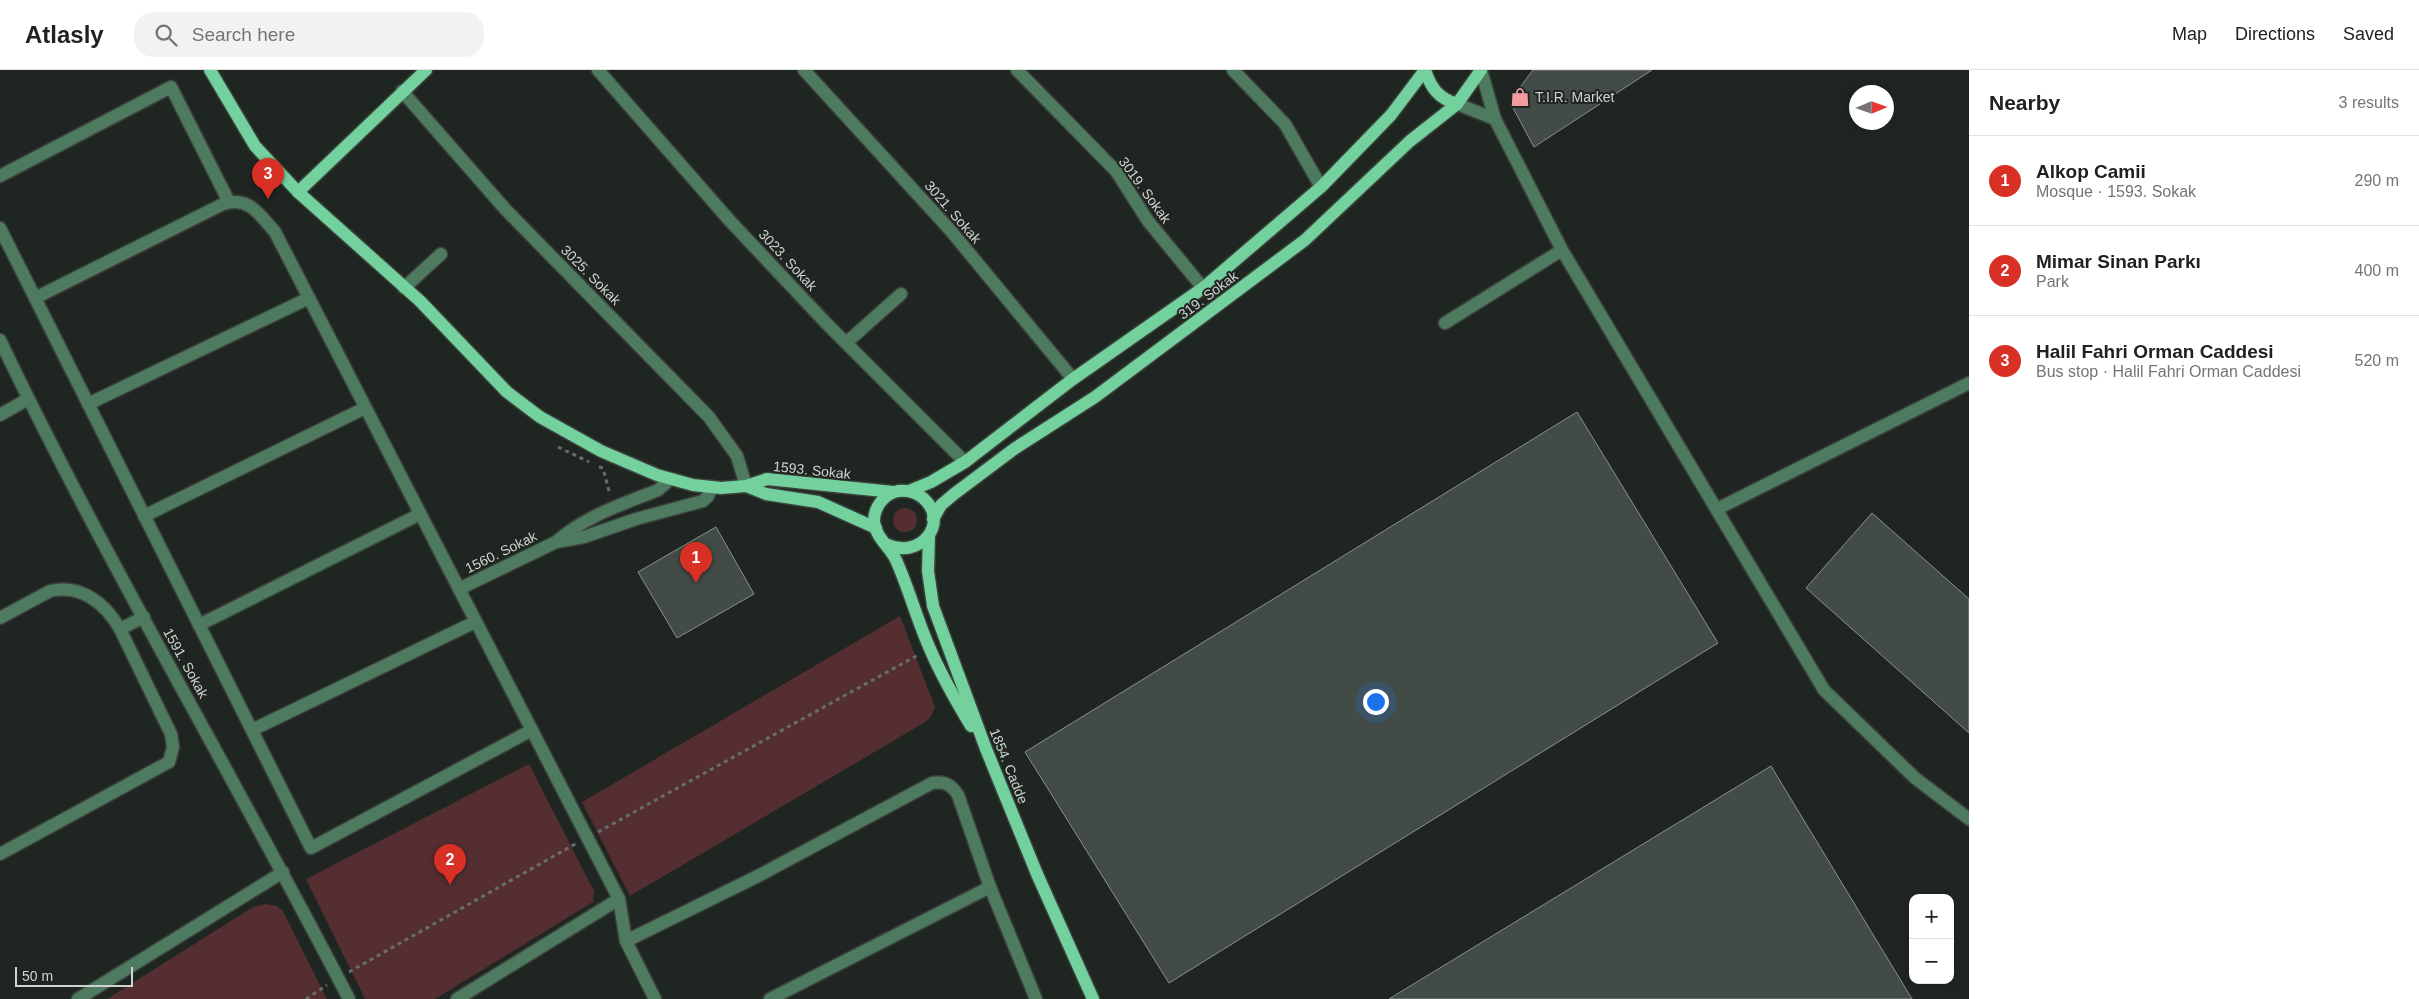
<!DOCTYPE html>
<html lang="en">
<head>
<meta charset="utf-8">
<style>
  :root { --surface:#fff; --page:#f2f2f2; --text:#202124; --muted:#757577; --line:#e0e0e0; --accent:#d93025 }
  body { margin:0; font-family:Helvetica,sans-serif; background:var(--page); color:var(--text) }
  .controls { position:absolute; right:15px; bottom:15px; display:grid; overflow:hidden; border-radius:10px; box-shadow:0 2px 8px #0003 }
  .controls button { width:45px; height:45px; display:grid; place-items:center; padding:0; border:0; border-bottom:1px solid var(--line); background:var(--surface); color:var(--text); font:25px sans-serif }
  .compass { position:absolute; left:1849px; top:15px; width:45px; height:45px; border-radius:50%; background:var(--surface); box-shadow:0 2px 8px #0003; rotate:88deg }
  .scale { position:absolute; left:15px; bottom:12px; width:118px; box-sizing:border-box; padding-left:5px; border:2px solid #cfd4d1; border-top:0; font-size:14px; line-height:18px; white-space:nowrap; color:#cfd4d1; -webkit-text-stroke:4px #1f2621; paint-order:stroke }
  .you { position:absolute; left:1375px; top:631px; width:18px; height:18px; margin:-12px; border:4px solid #fff; border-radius:50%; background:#1a73e8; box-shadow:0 0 0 8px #1a73e833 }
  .badge { display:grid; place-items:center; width:32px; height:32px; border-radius:50%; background:var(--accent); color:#fff; font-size:16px; font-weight:700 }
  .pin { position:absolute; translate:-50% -41px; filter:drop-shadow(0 1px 2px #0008) }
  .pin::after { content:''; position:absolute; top:26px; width:18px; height:15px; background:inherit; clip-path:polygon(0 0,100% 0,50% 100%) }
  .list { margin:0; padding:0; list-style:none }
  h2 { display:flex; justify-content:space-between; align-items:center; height:65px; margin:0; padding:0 20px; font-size:21px }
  h2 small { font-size:16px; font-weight:400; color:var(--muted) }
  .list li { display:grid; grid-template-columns:32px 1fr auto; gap:15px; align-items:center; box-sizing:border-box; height:90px; padding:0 20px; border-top:1px solid var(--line) }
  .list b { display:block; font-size:19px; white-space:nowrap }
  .list p { margin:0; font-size:16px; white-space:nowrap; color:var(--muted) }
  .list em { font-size:16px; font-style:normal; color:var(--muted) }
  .icon { flex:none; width:28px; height:28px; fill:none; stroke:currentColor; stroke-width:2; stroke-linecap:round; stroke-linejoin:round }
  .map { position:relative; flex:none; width:1969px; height:929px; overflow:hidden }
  header { display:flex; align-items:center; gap:30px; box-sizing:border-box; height:70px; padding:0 25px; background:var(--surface); border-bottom:1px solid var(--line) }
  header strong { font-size:24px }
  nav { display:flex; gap:28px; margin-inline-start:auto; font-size:18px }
  .search { width:350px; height:45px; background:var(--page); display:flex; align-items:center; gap:12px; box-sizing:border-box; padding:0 18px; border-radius:20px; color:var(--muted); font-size:19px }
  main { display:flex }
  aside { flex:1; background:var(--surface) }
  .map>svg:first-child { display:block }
  .green { fill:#542e31 }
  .building { fill:#434b46; stroke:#89928d }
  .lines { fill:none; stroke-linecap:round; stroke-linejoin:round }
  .minor-casing { stroke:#3b423d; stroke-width:15 }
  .major-casing { stroke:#3b423d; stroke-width:15 }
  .path { stroke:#686e6a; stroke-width:3; stroke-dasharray:4 4; stroke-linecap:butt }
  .minor { stroke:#4e7a60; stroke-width:12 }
  .major { stroke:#72d19c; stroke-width:12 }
  .labels { text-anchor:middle; stroke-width:4; stroke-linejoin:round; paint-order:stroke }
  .poi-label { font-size:14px; fill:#cfd4d1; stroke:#1f2621; text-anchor:start }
  .street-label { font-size:14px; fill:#cfd4d1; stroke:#1f2621 }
</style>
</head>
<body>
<header>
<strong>Atlasly</strong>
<div class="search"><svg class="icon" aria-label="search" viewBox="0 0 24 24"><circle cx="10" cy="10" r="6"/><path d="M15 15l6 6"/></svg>Search here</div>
<nav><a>Map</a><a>Directions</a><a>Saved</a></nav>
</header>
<main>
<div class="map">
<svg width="1969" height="929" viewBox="0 0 1969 929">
  <rect width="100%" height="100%" fill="#1f2621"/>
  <g class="green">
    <circle cx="905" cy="450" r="12"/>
    <path d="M900 546 935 637 930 648 922 654 630 826 582 732Z"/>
    <path d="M529 694 594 821 593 832 435 929H365L306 809Z"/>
    <path d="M266 834 277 836 283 841 327 929H107L253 837Z"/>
  </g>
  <g class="building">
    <path d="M1533 0H1652L1534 77 1512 36V28Z"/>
    <path d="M1577 342 1718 573 1169 913 1025 682Z"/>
    <path d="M1872 443 1969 529V663L1806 518Z"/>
    <path d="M716 457 754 524 677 568 638 502Z"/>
    <path d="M1771 696 1912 929H1389Z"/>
  </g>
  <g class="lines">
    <g class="minor-casing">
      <g id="minor">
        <path d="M598 0 730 151 827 254 965 392"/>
        <path d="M804 0 951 161 1073 309"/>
        <path d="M1017 0 1116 101 1148 151 1203 218"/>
        <path d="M1233 0 1285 54 1321 117"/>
        <path d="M1481 0 1495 49 1562 180 1824 620 1915 708 1969 749"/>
        <path d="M402 21 506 140 709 347 737 386 746 416"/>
        <path d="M1457 34 1495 49"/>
        <path d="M0 106 171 17 229 132"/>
        <path d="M0 158 311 778 532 660"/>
        <path d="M404 218 441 184"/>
        <path d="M35 228 223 134C249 126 259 144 275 162L619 829 626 871 655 929"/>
        <path d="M1445 253 1562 180"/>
        <path d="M0 270C107 494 235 708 349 929"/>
        <path d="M846 273 901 224"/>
        <path d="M88 334 309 228"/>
        <path d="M0 345 28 329"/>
        <path d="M1717 439 1969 313"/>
        <path d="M144 446 365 338"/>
        <path d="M556 472C585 446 623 434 658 420L666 413 667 408"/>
        <path d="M459 519 556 472 584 467 636 449 703 431 708 426 712 417"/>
        <path d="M0 548 50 521C81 514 105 533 120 559L171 664 173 677 169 692 0 784"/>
        <path d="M199 555 420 444"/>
        <path d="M120 559 144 547"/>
        <path d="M252 660 475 552"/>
        <path d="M626 871 758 806 932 713C944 711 951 714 958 725L990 817 1036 929"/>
        <path d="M78 929 283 802"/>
        <path d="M457 929 619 829"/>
        <path d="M770 929 990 817"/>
      </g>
    </g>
    <g class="major-casing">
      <g id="major">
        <path d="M210 0 255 76 298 122 420 231 507 322 540 347 601 381 657 405 693 415 721 418 746 416 767 409 893 422"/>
        <path d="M1425 0C1431 18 1438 28 1457 34"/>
        <path d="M298 122 426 0"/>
        <path d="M746 416 766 424 818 432 876 458"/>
        <path d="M909 421 931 412 965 392 1073 309 1203 218 1321 117 1391 45 1425 0"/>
        <path d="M933 449 941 435 954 424 1014 379 1095 327 1305 170 1410 71 1457 34 1481 0"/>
        <path d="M929 465 928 501 933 536 986 679 1037 804 1093 929"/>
        <path d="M886 474C920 491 951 452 923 428 916 422 907 420 898 421 884 424 874 437 874 451 875 467 890 477 896 490 909 519 917 550 930 579 941 605 956 631 971 656"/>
      </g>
    </g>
    <g class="path">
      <path d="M558 377 589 392"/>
      <path d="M599 397 603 398 610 425"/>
      <path d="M598 762 918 585"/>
      <path d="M349 902 577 773"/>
      <path d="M306 929 327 915"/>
    </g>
    <use href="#minor" class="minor"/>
    <use href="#major" class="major"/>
  </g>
  <defs>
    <g id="shop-bare" transform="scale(1.5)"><path d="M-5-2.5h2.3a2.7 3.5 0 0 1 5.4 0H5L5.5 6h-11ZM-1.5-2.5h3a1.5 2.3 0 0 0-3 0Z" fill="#f49aa1" stroke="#1f2621" stroke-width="2.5" paint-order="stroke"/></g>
  </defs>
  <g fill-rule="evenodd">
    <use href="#shop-bare" x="1520" y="27"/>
  </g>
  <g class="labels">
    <g class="poi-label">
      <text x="1535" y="32">T.I.R. Market</text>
    </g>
    <g class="street-label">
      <text transform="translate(1145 120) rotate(54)" y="5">3019. Sokak</text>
      <text transform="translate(953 142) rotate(49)" y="5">3021. Sokak</text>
      <text transform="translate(788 190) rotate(47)" y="5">3023. Sokak</text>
      <text transform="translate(591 205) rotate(45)" y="5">3025. Sokak</text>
      <text transform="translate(1208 225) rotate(-37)" y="5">319. Sokak</text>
      <text transform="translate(812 400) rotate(6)" y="5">1593. Sokak</text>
      <text transform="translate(501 482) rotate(-26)" y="5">1560. Sokak</text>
      <text transform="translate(186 593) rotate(61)" y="5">1591. Sokak</text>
      <text transform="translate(1009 696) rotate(68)" y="5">1854. Cadde</text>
    </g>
  </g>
</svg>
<div class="controls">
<button>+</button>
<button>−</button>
</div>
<svg class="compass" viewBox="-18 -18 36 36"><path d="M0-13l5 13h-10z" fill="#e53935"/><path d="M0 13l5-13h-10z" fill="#757577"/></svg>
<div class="scale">50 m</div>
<div class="you"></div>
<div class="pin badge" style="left:696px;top:513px">1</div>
<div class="pin badge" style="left:450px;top:815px">2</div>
<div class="pin badge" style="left:268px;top:129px">3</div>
</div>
<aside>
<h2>Nearby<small>3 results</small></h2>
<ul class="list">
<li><span class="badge">1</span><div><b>Alkop Camii</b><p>Mosque · 1593. Sokak</p></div><em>290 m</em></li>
<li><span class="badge">2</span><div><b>Mimar Sinan Parkı</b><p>Park</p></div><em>400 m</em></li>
<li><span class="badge">3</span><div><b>Halil Fahri Orman Caddesi</b><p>Bus stop · Halil Fahri Orman Caddesi</p></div><em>520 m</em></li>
</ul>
</aside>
</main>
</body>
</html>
